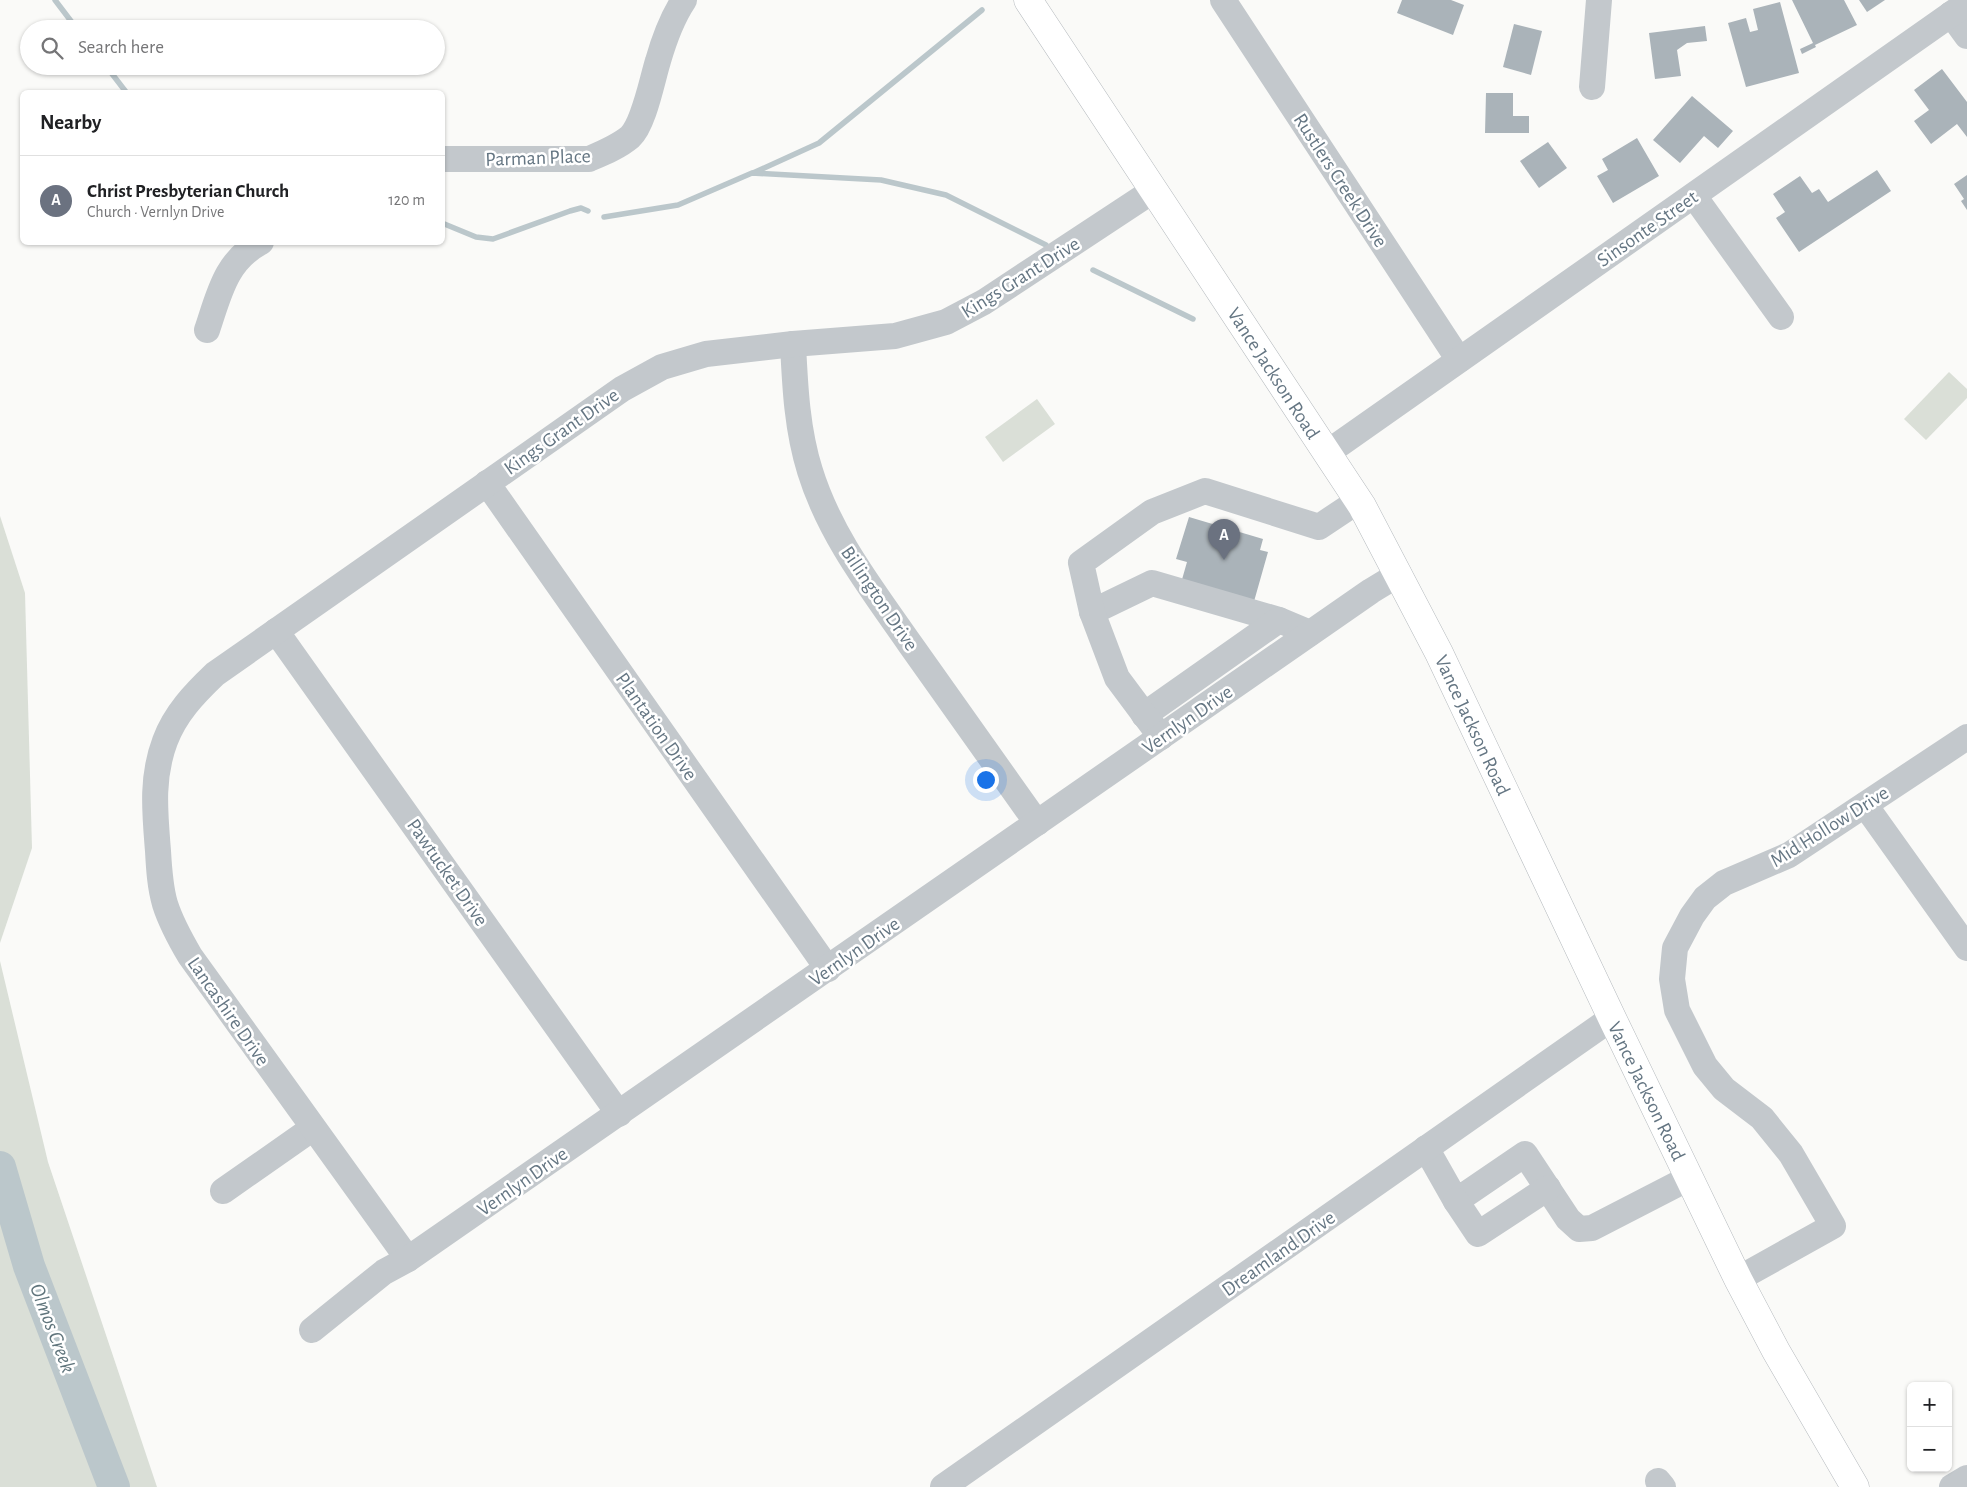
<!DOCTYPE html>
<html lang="en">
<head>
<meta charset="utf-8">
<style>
  :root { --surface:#fff; --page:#f2f2f2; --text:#202124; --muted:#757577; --line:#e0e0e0; --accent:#111827 }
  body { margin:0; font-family:"Alegreya Sans",sans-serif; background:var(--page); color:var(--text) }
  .controls { position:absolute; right:15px; bottom:15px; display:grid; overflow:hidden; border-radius:8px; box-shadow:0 1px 4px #0004 }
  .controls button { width:45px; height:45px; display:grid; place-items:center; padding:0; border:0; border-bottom:1px solid var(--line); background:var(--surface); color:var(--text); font:25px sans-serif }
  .you { position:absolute; left:985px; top:779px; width:18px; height:18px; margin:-12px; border:4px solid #fff; border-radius:50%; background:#1a73e8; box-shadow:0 0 0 8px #1a73e833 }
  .badge { display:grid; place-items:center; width:32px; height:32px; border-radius:50%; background:var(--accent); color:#fff; font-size:16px; font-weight:700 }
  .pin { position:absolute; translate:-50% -41px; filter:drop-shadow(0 1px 2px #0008) }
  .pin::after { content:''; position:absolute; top:26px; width:18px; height:15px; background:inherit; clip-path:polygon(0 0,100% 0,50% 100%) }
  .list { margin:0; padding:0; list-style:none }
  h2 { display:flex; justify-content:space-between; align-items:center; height:65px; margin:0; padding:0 20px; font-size:21px }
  h2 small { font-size:16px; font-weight:400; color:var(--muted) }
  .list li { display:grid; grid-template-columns:32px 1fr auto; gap:15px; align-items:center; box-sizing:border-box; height:90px; padding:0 20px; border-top:1px solid var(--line) }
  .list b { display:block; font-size:19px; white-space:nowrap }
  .list p { margin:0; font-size:16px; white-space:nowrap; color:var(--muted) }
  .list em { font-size:16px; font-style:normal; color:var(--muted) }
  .icon { flex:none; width:28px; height:28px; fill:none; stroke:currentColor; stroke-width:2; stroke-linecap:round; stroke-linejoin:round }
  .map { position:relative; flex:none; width:1967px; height:1487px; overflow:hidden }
  .search { position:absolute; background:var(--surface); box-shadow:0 1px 4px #0004; left:20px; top:20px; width:425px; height:55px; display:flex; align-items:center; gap:12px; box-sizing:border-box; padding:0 18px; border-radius:28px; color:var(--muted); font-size:19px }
  .panel { position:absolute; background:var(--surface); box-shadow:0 1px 4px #0004; left:20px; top:90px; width:425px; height:155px; border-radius:8px }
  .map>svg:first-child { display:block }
  .green { fill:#dadfd7 }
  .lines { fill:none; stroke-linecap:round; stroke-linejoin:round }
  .stream { stroke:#bbc7cb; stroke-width:5.5 }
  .river { stroke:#bbc7cb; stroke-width:32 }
  .building { fill:#aab3b9 }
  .major-casing { stroke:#b5babe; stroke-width:29 }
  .minor { stroke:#c3c8cc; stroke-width:26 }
  .major { stroke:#fff; stroke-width:28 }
  .labels { text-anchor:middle; stroke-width:5; stroke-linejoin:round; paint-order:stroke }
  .street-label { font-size:20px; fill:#657683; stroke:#fff }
  .water-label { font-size:21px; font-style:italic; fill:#60757c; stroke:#fff }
</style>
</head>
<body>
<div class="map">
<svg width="1967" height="1487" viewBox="0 0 1967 1487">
  <rect width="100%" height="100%" fill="#fafaf8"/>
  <g class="green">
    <path d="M1949 372 1967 389V398L1926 440 1904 419Z"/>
    <path d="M1037 399 1055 424 1003 462 985 437Z"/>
    <path d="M0 516 25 593 32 848 0 943Z"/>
    <path d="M0 961 48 1162 157 1487H0Z"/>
  </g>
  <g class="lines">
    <g class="stream">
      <path d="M55 0 77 29"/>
      <path d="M106 66 126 92"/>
      <path d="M753 173 819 143 982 10"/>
      <path d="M604 217 678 205 752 173 881 180 946 195 1046 245"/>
      <path d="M442 223 476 237 493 239 570 211 581 208 588 211"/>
      <path d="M1093 270 1193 319"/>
    </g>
    <path class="river" d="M0 1167 29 1266 114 1487"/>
  </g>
  <g class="building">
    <path d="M1402 0H1451L1464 5 1453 35 1397 13Z"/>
    <path d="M1792 0H1844L1857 25 1815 45 1816 47 1802 54 1800 49 1813 43Z"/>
    <path d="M1859 0H1885L1867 12Z"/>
    <path d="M1780 2 1799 73 1746 87 1728 23 1746 18 1750 32 1758 30 1753 9Z"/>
    <path d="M1514 24 1542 31 1531 75 1503 67Z"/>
    <path d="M1705 26 1707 41 1687 43 1677 50 1681 76 1655 79 1649 33Z"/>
    <path d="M1942 69 1967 102V137L1957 124 1931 144 1914 121 1929 110 1914 90Z"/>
    <path d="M1486 93H1513V116H1529V133H1485Z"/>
    <path d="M1692 96 1733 131 1718 148 1704 136 1680 163 1653 140Z"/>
    <path d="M1637 138 1659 176 1613 203 1597 176 1608 170 1602 159Z"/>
    <path d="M1548 142 1567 168 1539 188 1520 161Z"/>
    <path d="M1877 170 1891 191 1799 252 1776 218 1785 212 1773 194 1800 176 1812 193 1819 189 1828 202Z"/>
    <path d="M1967 175V210L1961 201 1964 199 1954 184Z"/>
    <path d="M1189 517 1263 539 1260 550 1268 552 1253 605 1181 583 1187 562 1176 559Z"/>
  </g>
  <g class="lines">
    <g class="major-casing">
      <path id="major" d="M1028 0 1362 506 1439 653 1612 1018 1738 1279 1776 1351 1855 1487"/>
    </g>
    <g class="minor">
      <path d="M1223 0 1459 360"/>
      <path d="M1951 14 1967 36"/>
      <path d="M1592 87 1599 0"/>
      <path d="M442 159H589C603 153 618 147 630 137 644 124 652 80 658 61 664 40 672 18 684 0"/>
      <path d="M1694 196 1781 317"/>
      <path d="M207 330C219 295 225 261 261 242"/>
      <path d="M793 344C795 386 797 430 810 471 830 536 872 589 910 644 953 704 995 764 1037 823"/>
      <path d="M1327 453 1967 3"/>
      <path d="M487 483 828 969"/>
      <path d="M1092 612 1152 583 1279 620 1310 633"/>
      <path d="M276 631 619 1114"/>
      <path d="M1144 715 1279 620"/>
      <path d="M1161 737 1117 678 1092 612 1081 563 1152 512 1205 491 1319 527 1358 501"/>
      <path d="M1865 805 1967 948"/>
      <path d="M1426 1148 1456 1201 1525 1154 1568 1219 1579 1229 1592 1228 1689 1178"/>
      <path d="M223 1191 313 1128"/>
      <path d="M1456 1201 1478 1234 1548 1188"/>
      <path d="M408 1259 190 956C180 939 171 923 165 904 160 887 159 869 158 851 155 813 151 778 165 741 175 714 194 694 215 674L622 389 662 367 706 354 793 344 895 336 946 322 984 302 1154 190"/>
      <path d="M1738 1279 1833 1226 1791 1154 1762 1118 1724 1089 1705 1066 1677 1010 1672 979 1675 948 1692 916 1705 898 1724 883 1789 855 1967 737"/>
      <path d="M312 1330 384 1272 408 1259 1371 591 1399 574"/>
      <path d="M1658 1481 1663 1487"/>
      <path d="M943 1487 1612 1018"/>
      <path d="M1952 1487 1967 1478"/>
    </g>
    <use href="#major" class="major"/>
  </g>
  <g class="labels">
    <g class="street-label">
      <text transform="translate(538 157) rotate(-2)" y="7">Parman Place</text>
      <text transform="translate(1341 180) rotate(57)" y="7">Rustlers Creek Drive</text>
      <text transform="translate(1647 228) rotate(-35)" y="7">Sinsonte Street</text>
      <text transform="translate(1020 277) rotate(-32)" y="7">Kings Grant Drive</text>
      <text transform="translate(1274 373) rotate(57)" y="7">Vance Jackson Road</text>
      <text transform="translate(561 431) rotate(-35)" y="7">Kings Grant Drive</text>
      <text transform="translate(880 598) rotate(56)" y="7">Billington Drive</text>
      <text transform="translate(1187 719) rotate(-35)" y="7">Vernlyn Drive</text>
      <text transform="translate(1473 725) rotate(65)" y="7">Vance Jackson Road</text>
      <text transform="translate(657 726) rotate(55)" y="7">Plantation Drive</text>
      <text transform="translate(1829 826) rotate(-32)" y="7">Mid Hollow Drive</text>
      <text transform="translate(448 872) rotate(55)" y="7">Pawtucket Drive</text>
      <text transform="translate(854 951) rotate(-35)" y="7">Vernlyn Drive</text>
      <text transform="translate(229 1011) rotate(55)" y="7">Lancashire Drive</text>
      <text transform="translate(1647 1091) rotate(64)" y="7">Vance Jackson Road</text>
      <text transform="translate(522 1181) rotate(-35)" y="7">Vernlyn Drive</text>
      <text transform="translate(1278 1253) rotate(-35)" y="7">Dreamland Drive</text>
    </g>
    <g class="water-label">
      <text transform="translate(53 1328) rotate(69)" y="7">Olmos Creek</text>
    </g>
  </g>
</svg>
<div class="controls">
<button>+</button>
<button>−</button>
</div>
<div class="you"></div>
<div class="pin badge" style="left:1224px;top:560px;background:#6b7280">A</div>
<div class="search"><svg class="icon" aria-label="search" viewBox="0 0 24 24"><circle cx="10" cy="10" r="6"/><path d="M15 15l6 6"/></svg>Search here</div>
<section class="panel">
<h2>Nearby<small></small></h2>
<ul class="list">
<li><span class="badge" style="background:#6b7280">A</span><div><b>Christ Presbyterian Church</b><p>Church · Vernlyn Drive</p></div><em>120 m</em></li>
</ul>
</section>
</div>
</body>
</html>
